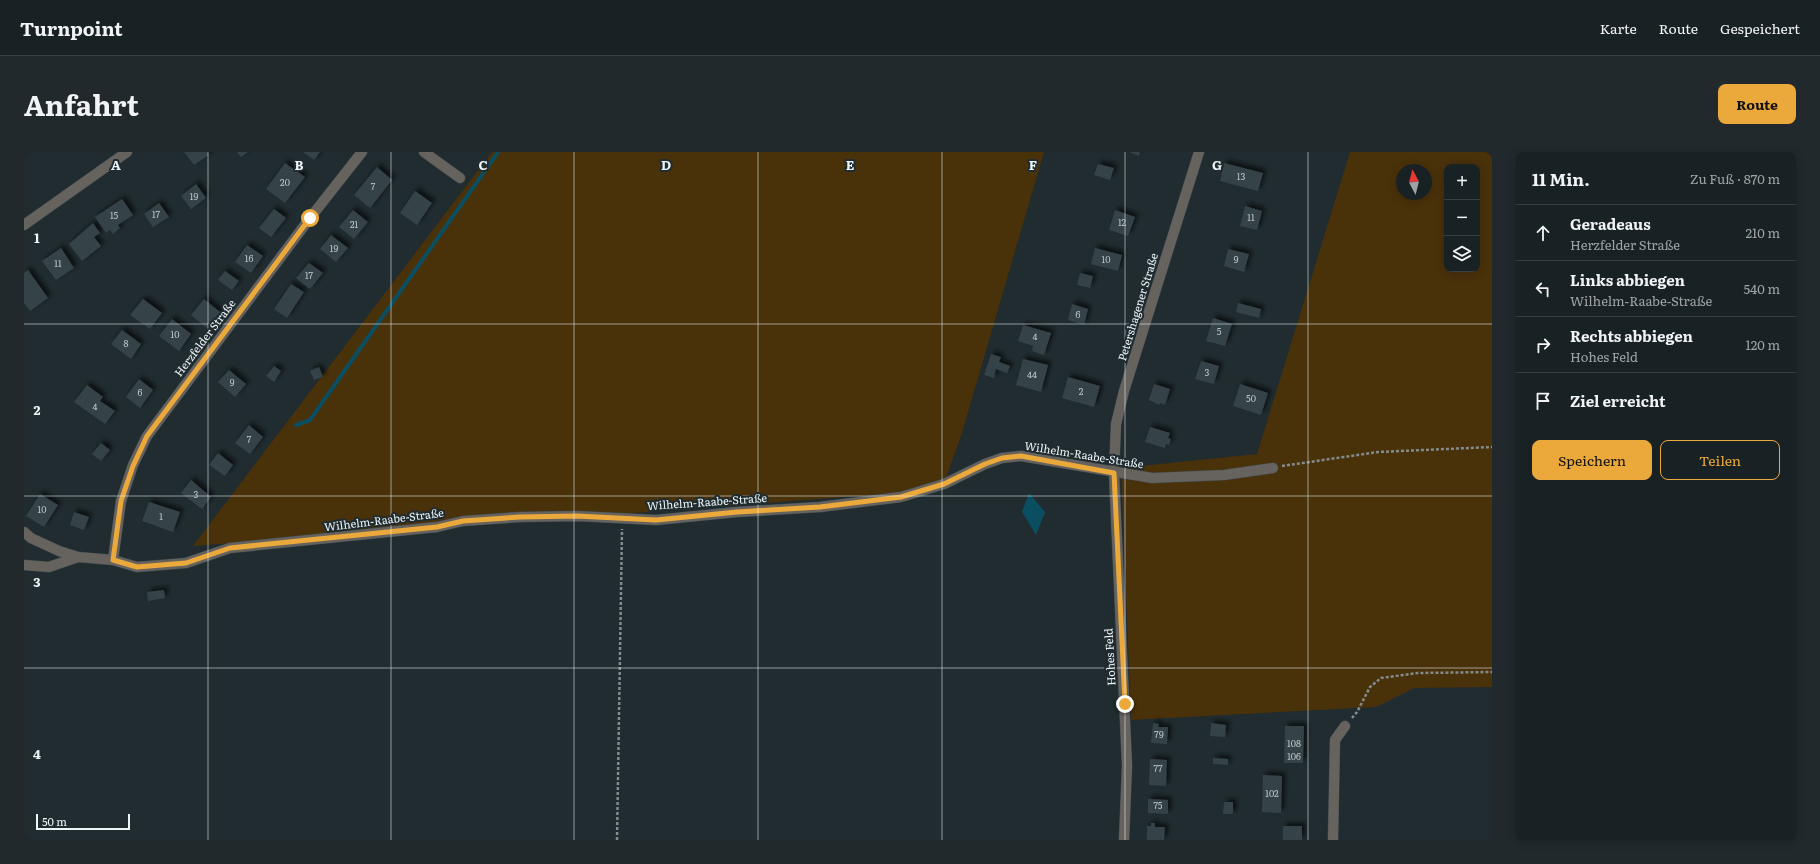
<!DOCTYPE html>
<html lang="de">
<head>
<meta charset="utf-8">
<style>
  :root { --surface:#182124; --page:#21292c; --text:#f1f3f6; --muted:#9fa3a6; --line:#363e41; --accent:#eca93b }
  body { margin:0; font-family:Literata,serif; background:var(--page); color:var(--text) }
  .controls { position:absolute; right:12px; top:12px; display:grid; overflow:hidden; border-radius:8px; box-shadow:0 2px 10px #0003 }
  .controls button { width:36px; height:36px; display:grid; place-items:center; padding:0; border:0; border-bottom:1px solid var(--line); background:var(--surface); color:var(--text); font:20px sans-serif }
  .compass { position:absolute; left:1372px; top:12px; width:36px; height:36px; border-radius:50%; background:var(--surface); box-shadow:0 2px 10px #0003; rotate:353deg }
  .scale { position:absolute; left:12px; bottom:10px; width:94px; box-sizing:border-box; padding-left:4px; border:2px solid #edf5f8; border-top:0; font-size:11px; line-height:14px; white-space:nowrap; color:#edf5f8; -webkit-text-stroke:3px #202c30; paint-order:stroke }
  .stop { position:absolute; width:12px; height:12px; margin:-9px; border:3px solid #eca93b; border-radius:50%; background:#fff }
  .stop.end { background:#eca93b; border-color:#fff; box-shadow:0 1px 4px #0008 }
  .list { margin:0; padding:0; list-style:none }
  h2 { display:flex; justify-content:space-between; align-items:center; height:52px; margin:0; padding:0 16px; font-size:17px }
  h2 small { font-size:13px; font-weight:400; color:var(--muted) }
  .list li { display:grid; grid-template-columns:26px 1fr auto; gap:12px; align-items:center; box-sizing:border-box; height:56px; padding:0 16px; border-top:1px solid var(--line) }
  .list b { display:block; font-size:15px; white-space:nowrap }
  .list p { margin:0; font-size:13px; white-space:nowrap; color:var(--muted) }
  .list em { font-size:13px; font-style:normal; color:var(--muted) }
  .actions { display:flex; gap:8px; padding:12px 16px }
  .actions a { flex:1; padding:9px 0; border:1px solid var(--accent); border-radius:8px; text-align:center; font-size:14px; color:var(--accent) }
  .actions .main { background:var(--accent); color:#111 }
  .icon { flex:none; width:22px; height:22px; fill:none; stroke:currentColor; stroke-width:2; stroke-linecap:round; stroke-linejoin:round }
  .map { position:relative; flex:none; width:1468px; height:688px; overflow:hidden; border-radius:8px }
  header { display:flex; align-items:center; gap:24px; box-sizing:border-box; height:56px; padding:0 20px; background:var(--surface); border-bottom:1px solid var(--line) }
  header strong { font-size:19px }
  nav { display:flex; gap:22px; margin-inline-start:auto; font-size:14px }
  .intro { display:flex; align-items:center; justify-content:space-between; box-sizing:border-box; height:96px; padding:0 24px }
  h1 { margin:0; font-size:28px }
  .button { padding:10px 18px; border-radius:8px; background:var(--accent); color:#111; font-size:14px; font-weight:700 }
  main { display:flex; gap:24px; padding:0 24px }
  aside { flex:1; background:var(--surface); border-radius:8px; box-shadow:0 2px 10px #0003 }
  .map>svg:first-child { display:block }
  .green { fill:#49310a; fill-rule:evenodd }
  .water { fill:#0b4e62 }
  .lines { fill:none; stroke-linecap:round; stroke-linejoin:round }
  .stream { stroke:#0b4e62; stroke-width:4 }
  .building { fill:#354247; filter:url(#shadow) }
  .minor-casing { stroke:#3d484c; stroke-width:11 }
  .path { stroke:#828c8f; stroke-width:2.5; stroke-dasharray:3 2; stroke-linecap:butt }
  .minor { stroke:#66635e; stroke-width:10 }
  .route { stroke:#eca93b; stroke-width:5 }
  .grid { fill:none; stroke:#edf5f8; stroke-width:1; stroke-opacity:0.55 }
  .labels { text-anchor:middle; stroke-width:4; stroke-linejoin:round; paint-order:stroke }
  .number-label { font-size:9px; fill:#bfc8cc }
  .street-label { font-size:11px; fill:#edf5f8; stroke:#202c30 }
  .grid-label { font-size:13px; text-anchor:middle; font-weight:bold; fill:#edf5f8; stroke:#202c30; stroke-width:4; stroke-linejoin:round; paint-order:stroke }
</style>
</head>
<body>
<header>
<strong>Turnpoint</strong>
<nav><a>Karte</a><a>Route</a><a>Gespeichert</a></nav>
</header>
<div class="intro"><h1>Anfahrt</h1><a class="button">Route</a></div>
<main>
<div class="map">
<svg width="1468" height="688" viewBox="0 0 1468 688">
  <defs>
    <filter id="shadow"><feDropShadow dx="3.5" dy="-3.5" stdDeviation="2" flood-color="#0009"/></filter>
  </defs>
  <rect width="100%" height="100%" fill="#202c30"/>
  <g class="green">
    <path d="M468 0H1020L937 284 922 326 876 341 169 394Z"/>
    <path d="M1326 0H1468V535L1390 536 1352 555 1107 568 1097 316 1233 302ZM1423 15H1453V117H1423ZM1378 18H1402V42H1378Z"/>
  </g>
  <path class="water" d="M1005 341 1021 360 1012 383 998 360Z"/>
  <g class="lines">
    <path class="stream" d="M272 273 286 268 474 0"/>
  </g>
  <g class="building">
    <path d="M160 0H183L185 3 170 13Z"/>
    <path d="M213 0H224L217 5Z"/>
    <path d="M279 0H296L290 8Z"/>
    <path d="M1105 0H1116L1115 4Z"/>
    <path d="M261 11 281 25 261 51 242 37Z"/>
    <path d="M1200 11 1239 21 1234 39 1196 29Z"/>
    <path d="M1074 12 1090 16 1086 28 1070 23Z"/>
    <path d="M353 15 368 28 346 56 330 43Z"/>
    <path d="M172 32 182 46 167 57 157 44Z"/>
    <path d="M391 39 408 51 393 73 376 61Z"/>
    <path d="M98 47 109 63 94 73 96 76 89 82 86 78 82 81 71 65Z"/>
    <path d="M135 51 145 65 129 75 120 62Z"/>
    <path d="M1221 54 1238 59 1233 78 1216 74Z"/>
    <path d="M250 57 262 66 247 85 235 76Z"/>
    <path d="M329 58 344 70 330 87 315 75Z"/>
    <path d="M1091 58 1111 65 1104 84 1085 78Z"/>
    <path d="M69 71 76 81 70 85 77 94 58 109 45 92Z"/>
    <path d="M307 83 324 96 312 110 296 97Z"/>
    <path d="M223 93 239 104 227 121 211 110Z"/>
    <path d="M37 96 50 116 32 128 18 109Z"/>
    <path d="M1071 96 1098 103 1094 119 1067 112Z"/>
    <path d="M1204 97 1225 102 1220 120 1200 114Z"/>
    <path d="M285 111 299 121 286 137 272 126Z"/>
    <path d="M4 118 24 146 6 159 0 151V121Z"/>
    <path d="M201 119 215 129 208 138 194 128Z"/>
    <path d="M1056 121 1069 124 1066 136 1053 133Z"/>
    <path d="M267 132 280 140 263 166 250 157Z"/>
    <path d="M119 147 138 161 126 177 106 163Z"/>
    <path d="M180 147 196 160 183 176 167 163Z"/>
    <path d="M1214 151 1237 157 1235 166 1212 160Z"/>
    <path d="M1048 152 1064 157 1060 173 1044 168Z"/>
    <path d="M1189 166 1208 172 1201 194 1182 189Z"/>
    <path d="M148 167 167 182 155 199 135 184Z"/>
    <path d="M999 173 1027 181 1020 203 1008 199 1009 194 994 189Z"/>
    <path d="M98 178 117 192 107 207 87 192Z"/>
    <path d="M967 202 977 205 975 210 986 214 983 221 972 217 970 226 960 223Z"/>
    <path d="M999 207 1024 213 1017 240 992 233Z"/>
    <path d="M1177 209 1195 214 1190 232 1171 227Z"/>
    <path d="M250 214 257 219 250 230 242 224Z"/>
    <path d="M295 215 299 225 290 228 286 219Z"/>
    <path d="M205 218 222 232 211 245 194 230Z"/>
    <path d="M1044 225 1076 234 1070 255 1038 246Z"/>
    <path d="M115 227 129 238 116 256 102 245Z"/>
    <path d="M1130 232 1146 237 1141 253 1136 251 1135 253 1125 248Z"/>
    <path d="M1216 232 1244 241 1237 263 1209 254Z"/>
    <path d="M63 233 79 245 76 249 91 259 81 272 50 250Z"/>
    <path d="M225 273 239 285 226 302 211 291Z"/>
    <path d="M1126 275 1146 281 1144 286 1147 287 1145 293 1142 292 1141 296 1121 290Z"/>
    <path d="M77 291 86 298 77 309 68 302Z"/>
    <path d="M194 301 209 313 201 324 185 313Z"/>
    <path d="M167 328 187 345 178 357 157 341Z"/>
    <path d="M16 342 34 353 20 375 2 364Z"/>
    <path d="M125 350 156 360 149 380 118 369Z"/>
    <path d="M50 360 65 365 60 378 46 373Z"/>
    <path d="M140 438 141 446 124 449 123 440Z"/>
    <path d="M1129 571 1135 572 1134 575H1144L1143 592 1127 591Z"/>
    <path d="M1187 571 1202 573 1201 585 1186 584Z"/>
    <path d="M1261 574H1280L1279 611H1260Z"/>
    <path d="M1189 606 1204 607V613L1189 612Z"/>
    <path d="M1126 607 1143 608 1142 634 1125 633Z"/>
    <path d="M1239 623 1258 624 1257 661 1238 660Z"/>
    <path d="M1124 647 1144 648V662L1124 661Z"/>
    <path d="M1200 650H1209V662H1199Z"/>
    <path d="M1127 671H1131V675H1141L1140 688H1123V674H1127Z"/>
    <rect x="1259" y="674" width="19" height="14"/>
  </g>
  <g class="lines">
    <g class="minor-casing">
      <g id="minor">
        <path d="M400 0 436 26"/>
        <path d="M0 73 103 0"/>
        <path d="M0 380 7 386 35 399 54 405 89 408 113 415 162 411 206 396 413 375 439 369 496 365 553 364 632 368 713 360 796 355 877 345 920 332 961 312 978 306 997 304 1128 326 1200 323 1249 316"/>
        <path d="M89 408 97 349 109 313 123 284 286 66 338 0"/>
        <path d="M0 413 25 415 54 405"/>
        <path d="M1100 688 1103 614 1090 321 1092 272 1100 239 1175 0"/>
        <path d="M1309 688 1311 588 1321 574"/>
      </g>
    </g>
    <g class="path">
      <path d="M1258 314 1354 300 1468 295"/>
      <path d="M1328 566 1333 560 1346 535 1357 526 1394 521 1468 520"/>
      <path d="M593 688 598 377"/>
    </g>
    <use href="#minor" class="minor"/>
  </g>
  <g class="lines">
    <path class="route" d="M286 66 123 284 109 314 97 349 89 408 113 415 162 411 206 396 413 375 439 369 496 365 553 364 632 368 713 360 796 355 877 345 920 332 961 312 978 306 997 304 1090 321 1101 552"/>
  </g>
  <path class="grid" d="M184 0V688M367 0V688M550 0V688M734 0V688M918 0V688M1101 0V688M1284 0V688M0 172H1468M0 344H1468M0 516H1468"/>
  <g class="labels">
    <g class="number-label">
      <text x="1217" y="28">13</text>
      <text x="261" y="34">20</text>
      <text x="349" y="38">7</text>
      <text x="170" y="48">19</text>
      <text x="132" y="66">17</text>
      <text x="90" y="67">15</text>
      <text x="1227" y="69">11</text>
      <text x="1098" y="74">12</text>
      <text x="330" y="76">21</text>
      <text x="310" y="100">19</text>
      <text x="225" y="110">16</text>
      <text x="1082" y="111">10</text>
      <text x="1212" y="111">9</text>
      <text x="34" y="115">11</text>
      <text x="285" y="127">17</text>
      <text x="1054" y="166">6</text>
      <text x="1195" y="183">5</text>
      <text x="151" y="186">10</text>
      <text x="1011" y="188">4</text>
      <text x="102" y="195">8</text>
      <text x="1183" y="224">3</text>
      <text x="1008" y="226">44</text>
      <text x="208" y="234">9</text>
      <text x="1057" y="243">2</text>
      <text x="116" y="244">6</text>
      <text x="1227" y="250">50</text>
      <text x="71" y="258">4</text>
      <text x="225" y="291">7</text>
      <text x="172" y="346">3</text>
      <text x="18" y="361">10</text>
      <text x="137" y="368">1</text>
      <text x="1135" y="586">79</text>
      <text x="1270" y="595">108</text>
      <text x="1270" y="608">106</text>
      <text x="1134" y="620">77</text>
      <text x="1248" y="645">102</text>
      <text x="1134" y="657">75</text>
    </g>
    <g class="street-label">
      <text transform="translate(1114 155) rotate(-73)" y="4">Petershagener Straße</text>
      <text transform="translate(181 186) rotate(-53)" y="4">Herzfelder Straße</text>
      <text transform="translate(1060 303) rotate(9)" y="4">Wilhelm-Raabe-Straße</text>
      <text transform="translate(683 350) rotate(-4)" y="4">Wilhelm-Raabe-Straße</text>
      <text transform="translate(360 368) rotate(-7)" y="4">Wilhelm-Raabe-Straße</text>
      <text transform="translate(1086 505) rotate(-93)" y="4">Hohes Feld</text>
    </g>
  </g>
  <g class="grid-label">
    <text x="92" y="18">A</text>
    <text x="275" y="18">B</text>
    <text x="459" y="18">C</text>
    <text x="642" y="18">D</text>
    <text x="826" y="18">E</text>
    <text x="1009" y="18">F</text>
    <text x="1193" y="18">G</text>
    <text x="13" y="91">1</text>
    <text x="13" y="263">2</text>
    <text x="13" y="435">3</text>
    <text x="13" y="607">4</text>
  </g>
</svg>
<div class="controls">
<button>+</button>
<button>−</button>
<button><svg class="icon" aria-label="layers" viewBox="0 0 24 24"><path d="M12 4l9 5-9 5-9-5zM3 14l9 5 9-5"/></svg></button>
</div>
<svg class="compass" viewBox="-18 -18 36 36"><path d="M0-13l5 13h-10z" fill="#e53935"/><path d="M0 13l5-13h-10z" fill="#9fa3a6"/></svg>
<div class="scale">50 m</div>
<div class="stop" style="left:286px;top:66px"></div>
<div class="stop end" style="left:1101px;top:552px"></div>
</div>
<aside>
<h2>11 Min.<small>Zu Fuß · 870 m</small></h2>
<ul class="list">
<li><svg class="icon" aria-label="ahead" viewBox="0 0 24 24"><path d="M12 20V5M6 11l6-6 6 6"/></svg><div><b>Geradeaus</b><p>Herzfelder Straße</p></div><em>210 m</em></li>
<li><svg class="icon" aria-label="left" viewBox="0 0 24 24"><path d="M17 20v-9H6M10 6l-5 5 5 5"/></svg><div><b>Links abbiegen</b><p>Wilhelm-Raabe-Straße</p></div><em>540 m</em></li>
<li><svg class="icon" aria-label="right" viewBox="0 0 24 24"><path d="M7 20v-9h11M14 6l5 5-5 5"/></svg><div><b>Rechts abbiegen</b><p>Hohes Feld</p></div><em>120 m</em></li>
<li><svg class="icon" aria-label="arrive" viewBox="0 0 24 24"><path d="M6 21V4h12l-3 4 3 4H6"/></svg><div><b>Ziel erreicht</b></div></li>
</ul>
<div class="actions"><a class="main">Speichern</a><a>Teilen</a></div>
</aside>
</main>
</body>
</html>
